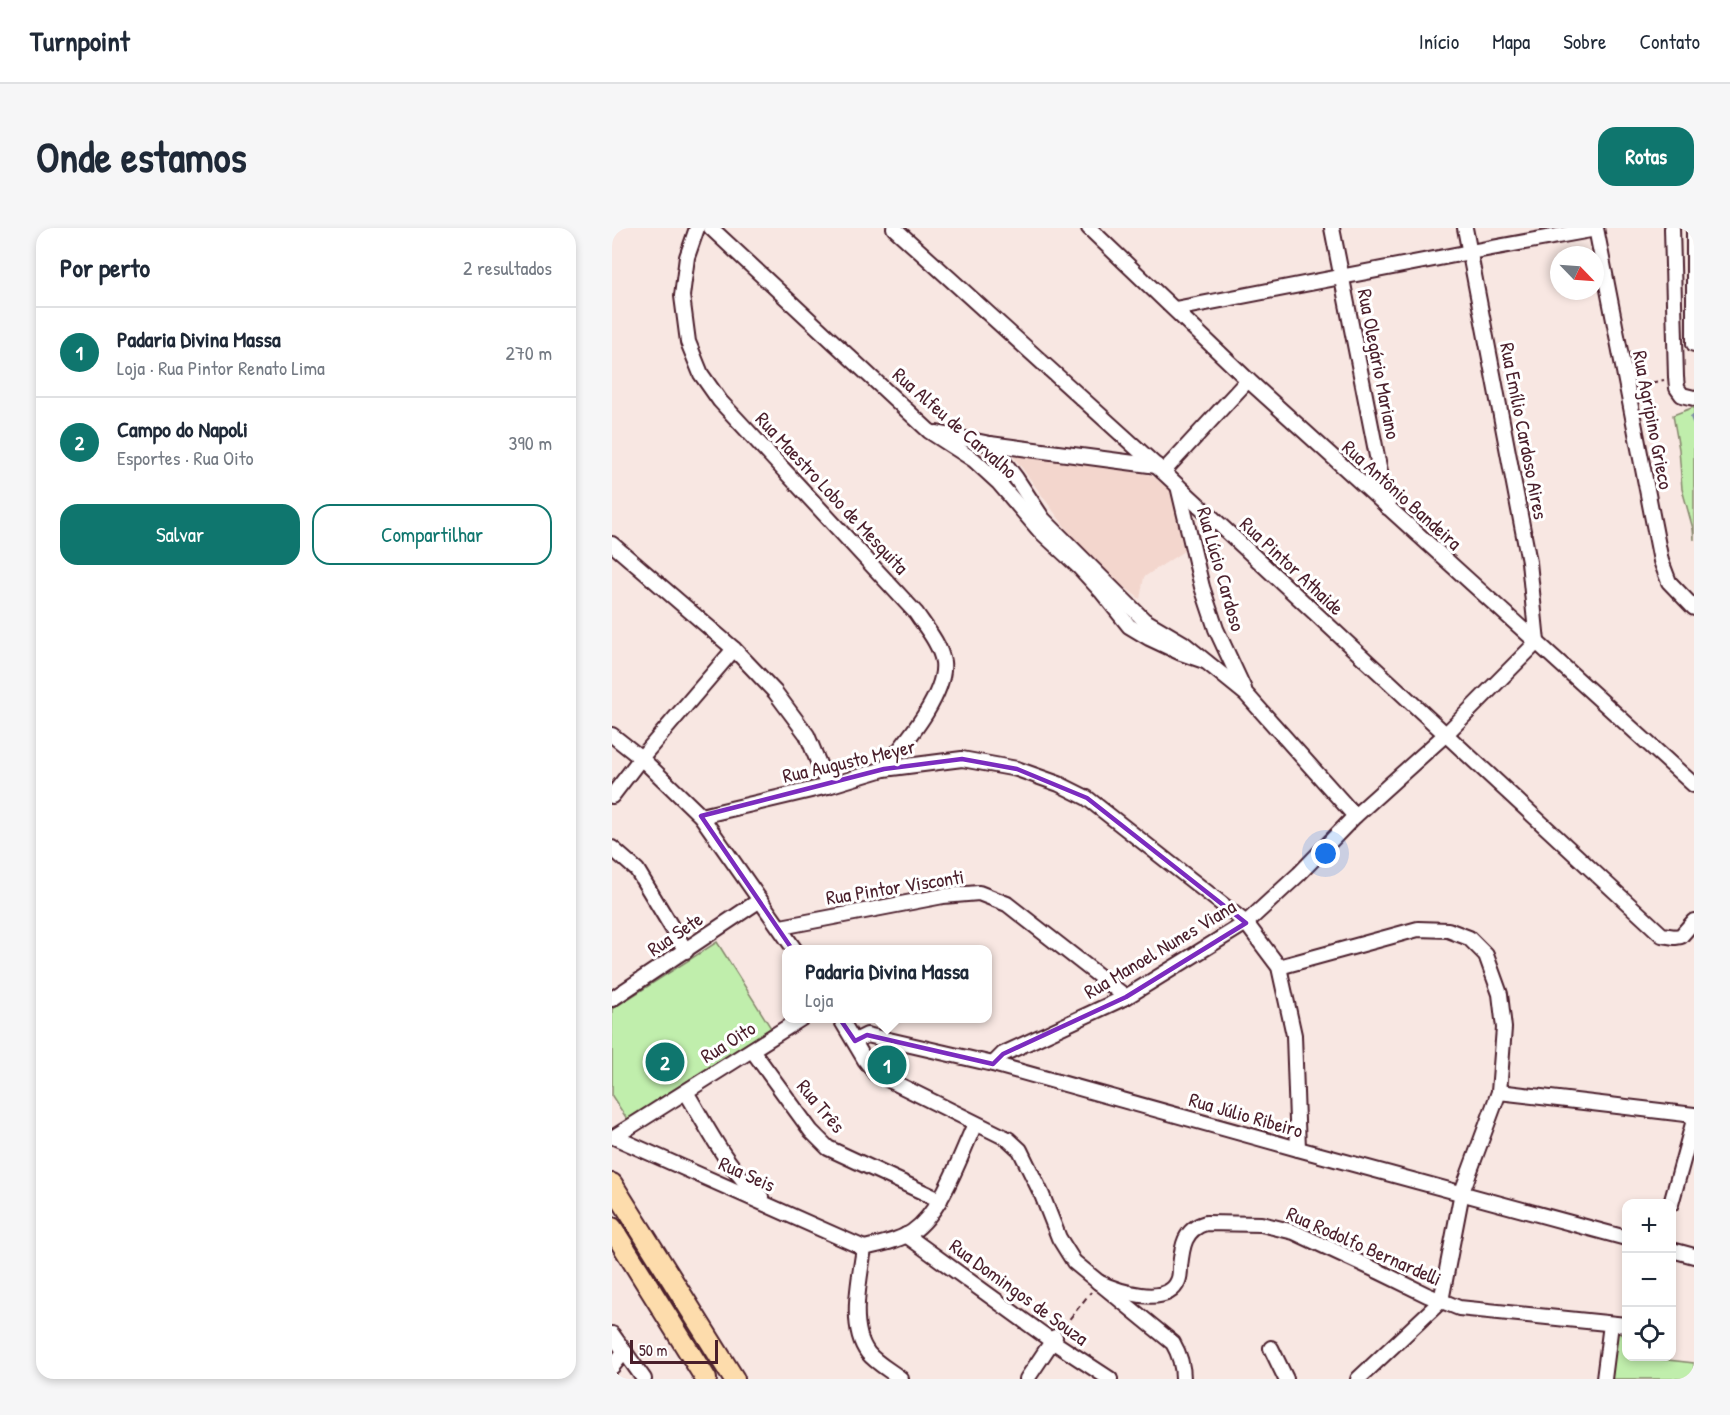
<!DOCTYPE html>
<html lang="pt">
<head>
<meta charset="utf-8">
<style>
  :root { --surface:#fff; --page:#f6f6f7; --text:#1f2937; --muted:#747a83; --line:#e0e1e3; --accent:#0f766e }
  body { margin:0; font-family:"Patrick Hand",sans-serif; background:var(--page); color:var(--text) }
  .controls { position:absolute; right:18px; bottom:18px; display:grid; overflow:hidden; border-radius:12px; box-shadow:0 3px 9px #0003 }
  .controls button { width:54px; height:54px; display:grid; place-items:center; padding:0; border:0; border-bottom:2px solid var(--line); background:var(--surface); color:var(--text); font:30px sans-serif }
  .compass { position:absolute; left:938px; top:18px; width:54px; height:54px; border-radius:50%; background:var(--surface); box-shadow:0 3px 9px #0003; rotate:115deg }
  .scale { position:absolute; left:18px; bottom:15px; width:88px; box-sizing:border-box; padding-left:6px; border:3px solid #4a1f2b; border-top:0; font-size:16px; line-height:21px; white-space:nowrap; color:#4a1f2b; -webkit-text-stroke:4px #fff; paint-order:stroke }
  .you { position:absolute; left:714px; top:626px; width:21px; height:21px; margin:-15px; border:4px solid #fff; border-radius:50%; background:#1a73e8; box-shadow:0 0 0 9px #1a73e833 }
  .badge { display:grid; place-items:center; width:39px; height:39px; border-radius:50%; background:var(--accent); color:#fff; font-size:20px; font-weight:700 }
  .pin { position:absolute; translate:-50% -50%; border:3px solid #fff; box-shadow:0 2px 6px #0006 }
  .popup { position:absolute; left:170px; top:717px; width:210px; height:78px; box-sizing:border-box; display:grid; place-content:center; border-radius:12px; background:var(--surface); filter:drop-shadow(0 2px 4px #0005); font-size:20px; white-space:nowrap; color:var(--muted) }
  .popup b { font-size:22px; color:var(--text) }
  .popup::after { content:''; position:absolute; left:50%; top:100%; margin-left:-12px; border:12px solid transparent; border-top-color:var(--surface) }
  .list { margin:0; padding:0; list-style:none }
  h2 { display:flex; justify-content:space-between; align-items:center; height:78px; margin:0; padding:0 24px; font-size:26px }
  h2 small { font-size:20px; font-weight:400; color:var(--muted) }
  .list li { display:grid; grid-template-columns:39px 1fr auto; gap:18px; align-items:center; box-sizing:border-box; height:90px; padding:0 24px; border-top:2px solid var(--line) }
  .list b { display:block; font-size:22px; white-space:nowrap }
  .list p { margin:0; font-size:20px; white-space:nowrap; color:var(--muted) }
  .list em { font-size:20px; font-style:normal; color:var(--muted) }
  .actions { display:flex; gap:12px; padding:18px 24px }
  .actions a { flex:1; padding:14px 0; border:2px solid var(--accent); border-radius:18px; text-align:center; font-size:21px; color:var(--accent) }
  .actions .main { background:var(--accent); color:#fff }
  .icon { flex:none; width:33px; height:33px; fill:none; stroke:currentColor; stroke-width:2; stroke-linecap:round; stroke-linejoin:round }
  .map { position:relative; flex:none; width:1082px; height:1151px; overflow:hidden; border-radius:18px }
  header { display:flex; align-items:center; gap:36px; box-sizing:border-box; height:84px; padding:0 30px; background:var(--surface); border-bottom:2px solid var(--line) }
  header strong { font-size:28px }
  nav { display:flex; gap:33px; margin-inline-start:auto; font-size:21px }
  .intro { display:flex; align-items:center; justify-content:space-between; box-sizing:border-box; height:144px; padding:0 36px }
  h1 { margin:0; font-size:42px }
  .button { padding:15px 27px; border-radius:18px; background:var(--accent); color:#fff; font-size:21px; font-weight:700 }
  main { display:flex; gap:36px; padding:0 36px }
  aside { flex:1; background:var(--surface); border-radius:18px; box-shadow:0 3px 9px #0003 }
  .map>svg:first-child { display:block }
  .built { fill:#f3d6cd }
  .green { fill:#c0eeac; stroke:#85866c; stroke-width:1.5 }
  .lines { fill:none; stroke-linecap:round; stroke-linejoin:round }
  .stream { stroke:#7d8aa8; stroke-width:4 }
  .minor-casing { stroke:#4a1f2b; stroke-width:18 }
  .highway-casing { stroke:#4a1f2b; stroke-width:24 }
  .path { stroke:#4a1f2b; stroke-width:2; stroke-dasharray:6 4.5; stroke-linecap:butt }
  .minor { stroke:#fff; stroke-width:14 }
  .highway { stroke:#fddcac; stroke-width:20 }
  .marked { fill:none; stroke:#7b2cbf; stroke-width:4.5; stroke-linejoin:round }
  .labels { text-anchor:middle; stroke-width:6; stroke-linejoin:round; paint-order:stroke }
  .street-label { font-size:20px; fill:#4a1f2b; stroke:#fff }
</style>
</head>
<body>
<header>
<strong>Turnpoint</strong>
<nav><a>Início</a><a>Mapa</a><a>Sobre</a><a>Contato</a></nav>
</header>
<div class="intro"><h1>Onde estamos</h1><a class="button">Rotas</a></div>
<main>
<aside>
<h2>Por perto<small>2 resultados</small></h2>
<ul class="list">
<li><span class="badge">1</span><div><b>Padaria Divina Massa</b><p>Loja · Rua Pintor Renato Lima</p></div><em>270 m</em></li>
<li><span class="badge">2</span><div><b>Campo do Napoli</b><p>Esportes · Rua Oito</p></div><em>390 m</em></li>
</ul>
<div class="actions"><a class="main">Salvar</a><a>Compartilhar</a></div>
</aside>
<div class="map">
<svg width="1082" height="1151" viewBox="0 0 1082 1151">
  <rect width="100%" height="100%" fill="#f8e7e2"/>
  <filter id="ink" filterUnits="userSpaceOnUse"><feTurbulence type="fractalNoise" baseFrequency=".0167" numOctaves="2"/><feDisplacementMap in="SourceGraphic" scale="12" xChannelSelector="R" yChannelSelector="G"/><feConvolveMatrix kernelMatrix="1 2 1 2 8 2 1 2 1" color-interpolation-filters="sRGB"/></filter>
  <g filter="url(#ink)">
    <path class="built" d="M396 221 539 247 559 262 572 323 532 349 528 371 478 333Z"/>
    <g class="green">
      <path d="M1082 179V312L1081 301 1070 261 1067 221 1061 187Z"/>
      <path d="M105 714 159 800 15 891 0 868V781Z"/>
      <path d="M1005 1103 1014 1111V1128L1036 1129 1038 1130 1082 1135V1151H998Z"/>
    </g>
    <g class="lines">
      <path class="stream" d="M1080 189 1082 194"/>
      <g class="minor-casing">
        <g id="minor">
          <path d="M85 0 75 29 70 68 76 114 89 146 108 173 304 385C314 400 328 416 331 434 335 467 291 517 272 541"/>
          <path d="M99 0 317 203 362 232 386 254 427 302 467 339 489 363 517 398 537 410 569 425 592 433"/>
          <path d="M282 0 551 244 1050 707 1063 709 1069 708 1082 693"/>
          <path d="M477 0 636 152 1082 557"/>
          <path d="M720 0 775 279"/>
          <path d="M853 0 917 334 925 414"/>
          <path d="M984 0 1049 333 1057 354 1082 380"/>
          <path d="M1060 0 1064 149 1065 160 1070 167 1082 170"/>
          <path d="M1082 0V116"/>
          <path d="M563 81 858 24 984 1"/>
          <path d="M325 205 378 216 545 238"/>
          <path d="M378 216 404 250 431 291 532 392 571 415 634 466 743 588"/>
          <path d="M551 244 636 152"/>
          <path d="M566 258 590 359 604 401 632 461"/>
          <path d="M0 316 122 421 163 464 195 507 216 558"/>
          <path d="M0 507 29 530 89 588 183 722"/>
          <path d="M0 568 29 530 122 421"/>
          <path d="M89 588 216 558 272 541 350 531 405 541 447 556 475 570 634 695 667 739 682 807 686 921"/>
          <path d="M0 620 25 642 74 723"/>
          <path d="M169 699 331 668 367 665 395 676 514 769"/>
          <path d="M667 739 806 701 836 702 857 710 874 727 888 766 892 800 887 864 850 964 829 1073 746 1151"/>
          <path d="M0 771 148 672"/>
          <path d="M228 790 253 832 263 845 396 911 408 922 430 967 447 1010 462 1034 561 1115C568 1127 571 1138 571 1151"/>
          <path d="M243 813 255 807 381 836 686 921 1014 1010"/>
          <path d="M140 822 199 903 216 920 328 972"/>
          <path d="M381 836 391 826 514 769 634 695 687 646 743 588 834 506 925 414"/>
          <path d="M74 864C96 900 115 941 149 969"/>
          <path d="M887 864 1082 887"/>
          <path d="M2 909 252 1020"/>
          <path d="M2 909 190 790"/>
          <path d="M1059 976 1082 892"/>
          <path d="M294 1007 440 1113 498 1151"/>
          <path d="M252 1020C268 1016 286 1013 300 1004 330 984 348 928 363 896"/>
          <path d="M252 1020C248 1050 236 1099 256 1125 264 1135 279 1143 289 1151"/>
          <path d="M1060 1022 1082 1028"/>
          <path d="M486 1054C505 1063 555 1080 566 1053 568 1049 568 1043 568 1039 570 1019 572 1001 594 995L649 996 682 1004 768 1044 815 1067 847 1080 1014 1097"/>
          <path d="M0 1106 32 1151"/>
          <path d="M659 1120 674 1151"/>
          <path d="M0 1139 12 1124"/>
          <path d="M415 1151 443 1109"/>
          <path d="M992 1151 999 1096"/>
        </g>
      </g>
      <g class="highway-casing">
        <g id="highway">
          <path d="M0 956 122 1151"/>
          <path d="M0 1000 94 1151"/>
        </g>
      </g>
      <g class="path">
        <path d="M1029 157 1052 152"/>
        <path d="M451 1099 479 1064"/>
      </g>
      <use href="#minor" class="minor"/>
      <use href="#highway" class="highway"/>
    </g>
  </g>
  <path class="marked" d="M350 531 405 541 475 570 634 695 514 769 391 826 381 836 255 807 243 813 89 588 272 541Z"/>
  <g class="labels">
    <g class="street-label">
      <text transform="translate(767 136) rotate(79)" y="7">Rua Olegário Mariano</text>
      <text transform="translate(1041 192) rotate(79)" y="7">Rua Agripino Grieco</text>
      <text transform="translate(343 195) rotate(41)" y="7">Rua Alfeu de Carvalho</text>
      <text transform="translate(912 203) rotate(79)" y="7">Rua Emílio Cardoso Aires</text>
      <text transform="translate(220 265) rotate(47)" y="7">Rua Maestro Lobo de Mesquita</text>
      <text transform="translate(790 267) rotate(42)" y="7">Rua Antônio Bandeira</text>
      <text transform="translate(680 338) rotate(43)" y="7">Rua Pintor Athaide</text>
      <text transform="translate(609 341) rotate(74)" y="7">Rua Lúcio Cardoso</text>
      <text transform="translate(237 533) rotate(-13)" y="7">Rua Augusto Meyer</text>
      <text transform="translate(283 659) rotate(-9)" y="7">Rua Pintor Visconti</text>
      <text transform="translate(63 706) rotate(-34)" y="7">Rua Sete</text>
      <text transform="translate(548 721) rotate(-31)" y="7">Rua Manoel Nunes Viana</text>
      <text transform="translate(116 814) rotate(-32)" y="7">Rua Oito</text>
      <text transform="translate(209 878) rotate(50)" y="7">Rua Três</text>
      <text transform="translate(634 887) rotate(16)" y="7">Rua Júlio Ribeiro</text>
      <text transform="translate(135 946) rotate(24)" y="7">Rua Seis</text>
      <text transform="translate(752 1018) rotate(24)" y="7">Rua Rodolfo Bernardelli</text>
      <text transform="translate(407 1064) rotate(36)" y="7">Rua Domingos de Souza</text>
    </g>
  </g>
</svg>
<div class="controls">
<button>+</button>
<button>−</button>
<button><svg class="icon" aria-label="locate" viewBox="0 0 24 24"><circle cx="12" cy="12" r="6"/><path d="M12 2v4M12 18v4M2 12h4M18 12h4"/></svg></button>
</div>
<svg class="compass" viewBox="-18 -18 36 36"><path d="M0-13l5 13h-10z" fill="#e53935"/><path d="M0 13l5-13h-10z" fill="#747a83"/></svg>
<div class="scale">50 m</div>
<div class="you"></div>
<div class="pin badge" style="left:275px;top:837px">1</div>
<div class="popup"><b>Padaria Divina Massa</b>Loja</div>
<div class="pin badge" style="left:53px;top:834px">2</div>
</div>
</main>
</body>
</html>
